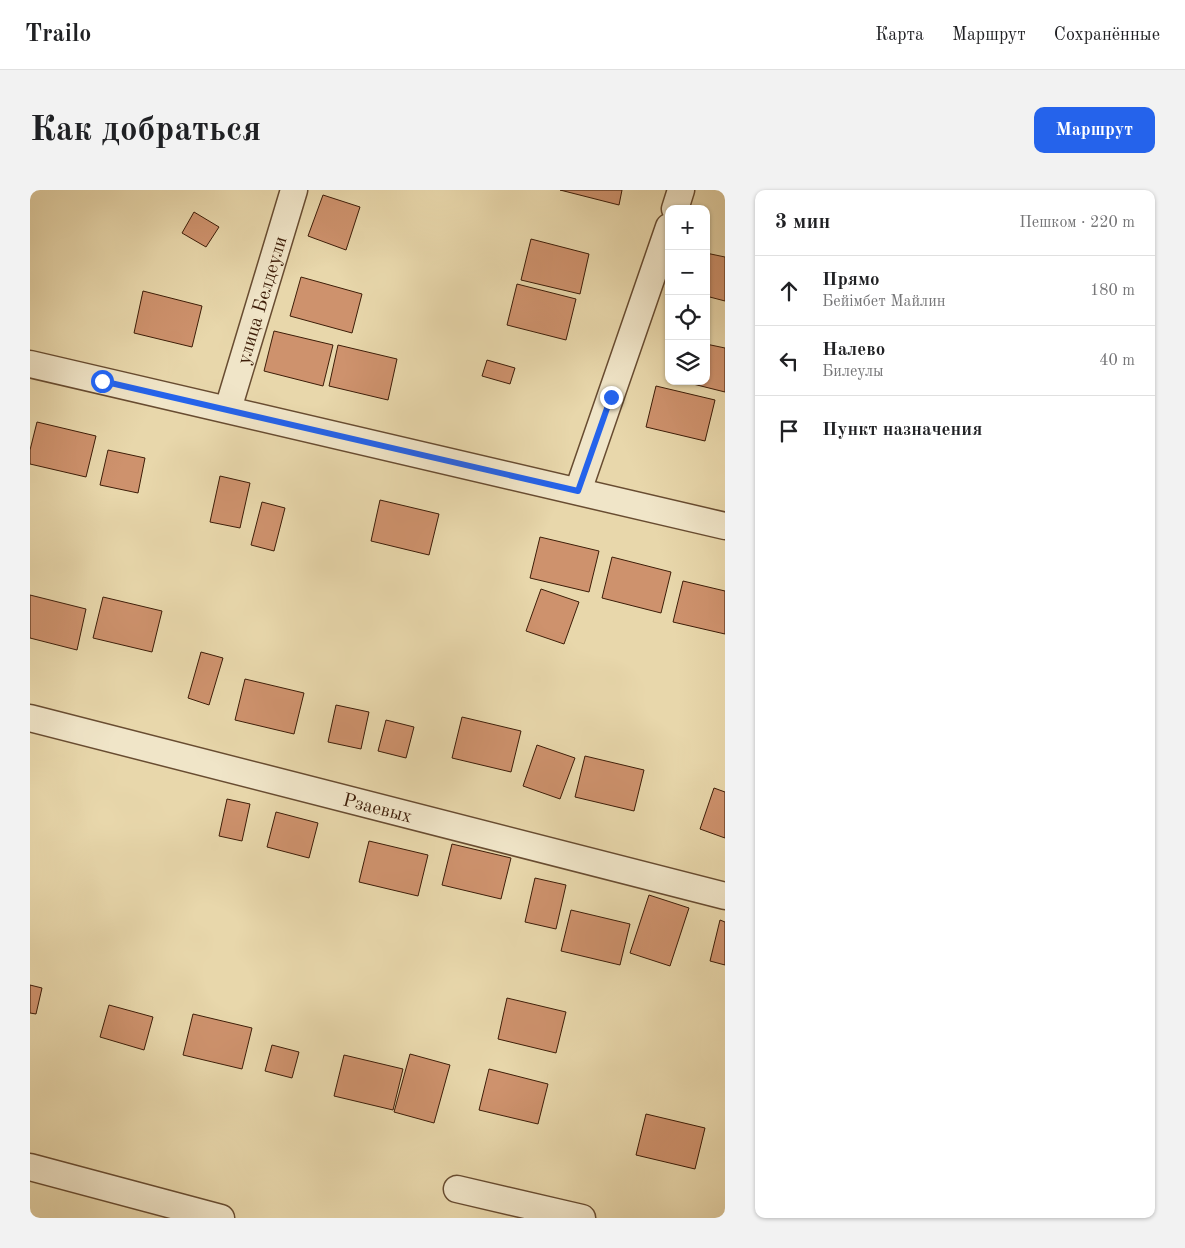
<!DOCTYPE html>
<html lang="ru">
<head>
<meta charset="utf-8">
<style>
  :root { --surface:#fff; --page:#f2f2f2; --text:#202124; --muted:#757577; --line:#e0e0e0; --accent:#2563eb }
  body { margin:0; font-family:"Old Standard TT",serif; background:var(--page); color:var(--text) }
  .controls { position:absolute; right:15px; top:15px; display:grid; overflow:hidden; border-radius:10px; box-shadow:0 1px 4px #0004 }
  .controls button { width:45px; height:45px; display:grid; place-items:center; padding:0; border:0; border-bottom:1px solid var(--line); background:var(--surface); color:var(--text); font:25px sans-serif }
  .stop { position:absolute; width:15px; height:15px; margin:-11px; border:4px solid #2563eb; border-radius:50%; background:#fff }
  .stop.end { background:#2563eb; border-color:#fff; box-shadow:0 1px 5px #0008 }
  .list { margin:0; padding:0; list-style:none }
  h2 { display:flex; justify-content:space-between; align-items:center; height:65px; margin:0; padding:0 20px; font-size:21px }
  h2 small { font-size:16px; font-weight:400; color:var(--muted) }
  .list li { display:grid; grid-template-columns:32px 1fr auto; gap:15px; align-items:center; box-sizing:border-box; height:70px; padding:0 20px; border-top:1px solid var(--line) }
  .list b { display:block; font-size:19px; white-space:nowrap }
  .list p { margin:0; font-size:16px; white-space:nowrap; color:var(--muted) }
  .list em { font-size:16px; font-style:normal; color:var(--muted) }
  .icon { flex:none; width:28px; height:28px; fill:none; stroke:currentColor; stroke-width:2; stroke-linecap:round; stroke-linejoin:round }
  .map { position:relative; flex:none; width:695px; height:1028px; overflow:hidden; border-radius:10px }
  header { display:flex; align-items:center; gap:30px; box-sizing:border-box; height:70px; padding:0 25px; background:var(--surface); border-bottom:1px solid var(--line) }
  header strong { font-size:24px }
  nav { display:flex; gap:28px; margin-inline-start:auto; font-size:18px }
  .intro { display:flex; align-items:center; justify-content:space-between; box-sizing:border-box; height:120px; padding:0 30px }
  h1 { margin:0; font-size:35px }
  .button { padding:12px 22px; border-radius:10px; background:var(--accent); color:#fff; font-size:18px; font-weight:700 }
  main { display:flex; gap:30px; padding:0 30px }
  aside { flex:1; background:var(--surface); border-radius:10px; box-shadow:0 1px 4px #0004 }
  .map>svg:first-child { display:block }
  .building { fill:#ce926d; stroke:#3d1d08 }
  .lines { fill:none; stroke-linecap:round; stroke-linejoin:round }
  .minor-casing { stroke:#684c31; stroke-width:29 }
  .minor { stroke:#f0e5c8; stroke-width:26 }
  .route { stroke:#2563eb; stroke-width:6 }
  .labels { text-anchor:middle; stroke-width:4; stroke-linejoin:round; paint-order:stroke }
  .street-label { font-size:19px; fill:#3d1d08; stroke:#f0e5c8 }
</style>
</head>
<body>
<header>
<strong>Trailo</strong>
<nav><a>Карта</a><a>Маршрут</a><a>Сохранённые</a></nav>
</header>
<div class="intro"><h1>Как добраться</h1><a class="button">Маршрут</a></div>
<main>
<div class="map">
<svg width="695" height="1028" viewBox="0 0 695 1028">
  <rect width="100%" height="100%" fill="#e8d7ab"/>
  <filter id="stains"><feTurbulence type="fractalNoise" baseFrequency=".004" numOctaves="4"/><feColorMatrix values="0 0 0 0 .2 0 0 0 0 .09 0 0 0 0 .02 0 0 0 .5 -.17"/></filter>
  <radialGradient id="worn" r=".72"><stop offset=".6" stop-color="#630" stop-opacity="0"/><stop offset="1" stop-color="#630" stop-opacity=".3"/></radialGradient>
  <g class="building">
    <path d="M530 0H592L589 15Z"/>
    <path d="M293 5 330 17 316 60 278 46Z"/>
    <path d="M164 22 189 37 176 57 152 43Z"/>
    <path d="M501 49 559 64 550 104 491 90Z"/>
    <path d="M676 63 695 67V111L676 106Z"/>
    <path d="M271 87 332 104 322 143 260 126Z"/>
    <path d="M487 94 546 109 536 150 477 135Z"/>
    <path d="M113 101 172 116 162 157 104 143Z"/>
    <path d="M244 141 303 155 293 196 234 181Z"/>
    <path d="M676 154 695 158V202L663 194 664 191H676Z"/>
    <path d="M308 155 367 169 358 210 299 196Z"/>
    <path d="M457 170 485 178 480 194 452 186Z"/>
    <path d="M626 196 685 210 675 251 616 237Z"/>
    <path d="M7 232 66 246 56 287 0 274V260Z"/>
    <path d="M78 260 115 268 108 303 70 295Z"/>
    <path d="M190 286 220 293 210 338 180 332Z"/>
    <path d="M350 310 409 324 399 365 341 351Z"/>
    <path d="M232 312 255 318 244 361 221 355Z"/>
    <path d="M510 347 569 361 559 402 500 388Z"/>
    <path d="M582 367 641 382 631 423 572 408Z"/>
    <path d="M653 391 695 401V444L643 432Z"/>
    <path d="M511 399 549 412 534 454 496 441Z"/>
    <path d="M0 405 56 419 47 460 0 448Z"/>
    <path d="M73 407 132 421 122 462 63 448Z"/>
    <path d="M171 462 193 468 179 515 158 508Z"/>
    <path d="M215 489 274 503 264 544 205 530Z"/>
    <path d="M306 515 339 522 331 559 298 552Z"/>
    <path d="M432 527 491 541 481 582 422 568Z"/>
    <path d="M356 530 384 537 376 568 348 561Z"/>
    <path d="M507 555 545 568 530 609 493 596Z"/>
    <path d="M555 566 614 580 604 621 545 607Z"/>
    <path d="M684 598 695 602V648L670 639Z"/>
    <path d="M197 609 220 614 212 651 189 646Z"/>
    <path d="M246 622 288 633 279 668 237 657Z"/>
    <path d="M339 651 398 665 388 706 329 692Z"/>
    <path d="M422 654 481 668 471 709 412 695Z"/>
    <path d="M505 688 536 695 526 739 495 732Z"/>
    <path d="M619 705 659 718 640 776 600 763Z"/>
    <path d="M541 720 600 734 590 775 531 761Z"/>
    <path d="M690 730 695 732V775L680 771Z"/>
    <path d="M0 795 12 798 6 824 0 823Z"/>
    <path d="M477 808 536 822 526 863 468 849Z"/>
    <path d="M79 815 123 827 114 860 70 847Z"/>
    <path d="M163 824 222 838 212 879 153 865Z"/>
    <path d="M242 855 269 862 262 888 235 881Z"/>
    <path d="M380 864 420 875 404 933 364 922Z"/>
    <path d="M314 865 373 879 363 920 304 906Z"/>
    <path d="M459 879 518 894 508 934 449 920Z"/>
    <path d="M616 924 675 938 665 979 606 965Z"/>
  </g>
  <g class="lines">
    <g class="minor-casing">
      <g id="minor">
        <path d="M645 19 651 0"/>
        <path d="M0 174 695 336"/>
        <path id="s1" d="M198 219 264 0"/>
        <path d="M548 301 639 37"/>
        <path id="s2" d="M0 528 695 706"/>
        <path d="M0 977 191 1028"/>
        <path d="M427 999 552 1028"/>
      </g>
    </g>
    <use href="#minor" class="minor"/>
  </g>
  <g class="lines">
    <path class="route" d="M72 191 548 301 581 207"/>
  </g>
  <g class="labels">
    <g class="street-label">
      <text dy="7" stroke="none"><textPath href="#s1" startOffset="114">улица Белдеули</textPath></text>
      <text dy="7" stroke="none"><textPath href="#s2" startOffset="359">Рзаевых</textPath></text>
    </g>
  </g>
  <rect width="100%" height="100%" filter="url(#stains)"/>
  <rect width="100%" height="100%" fill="url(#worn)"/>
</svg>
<div class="controls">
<button>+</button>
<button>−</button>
<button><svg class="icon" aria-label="locate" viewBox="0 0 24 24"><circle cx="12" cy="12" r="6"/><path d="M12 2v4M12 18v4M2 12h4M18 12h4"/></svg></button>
<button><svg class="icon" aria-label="layers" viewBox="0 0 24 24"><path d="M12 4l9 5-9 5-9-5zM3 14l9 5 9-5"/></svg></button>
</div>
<div class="stop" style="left:72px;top:191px"></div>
<div class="stop end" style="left:581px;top:207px"></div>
</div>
<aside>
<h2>3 мин<small>Пешком · 220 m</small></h2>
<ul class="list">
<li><svg class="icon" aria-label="ahead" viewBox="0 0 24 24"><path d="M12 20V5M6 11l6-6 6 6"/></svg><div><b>Прямо</b><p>Бейімбет Майлин</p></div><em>180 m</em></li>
<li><svg class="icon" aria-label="left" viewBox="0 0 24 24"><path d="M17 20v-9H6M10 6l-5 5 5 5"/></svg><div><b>Налево</b><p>Билеулы</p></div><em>40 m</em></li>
<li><svg class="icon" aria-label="arrive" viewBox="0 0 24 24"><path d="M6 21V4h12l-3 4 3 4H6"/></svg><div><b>Пункт назначения</b></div></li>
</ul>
</aside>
</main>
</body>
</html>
